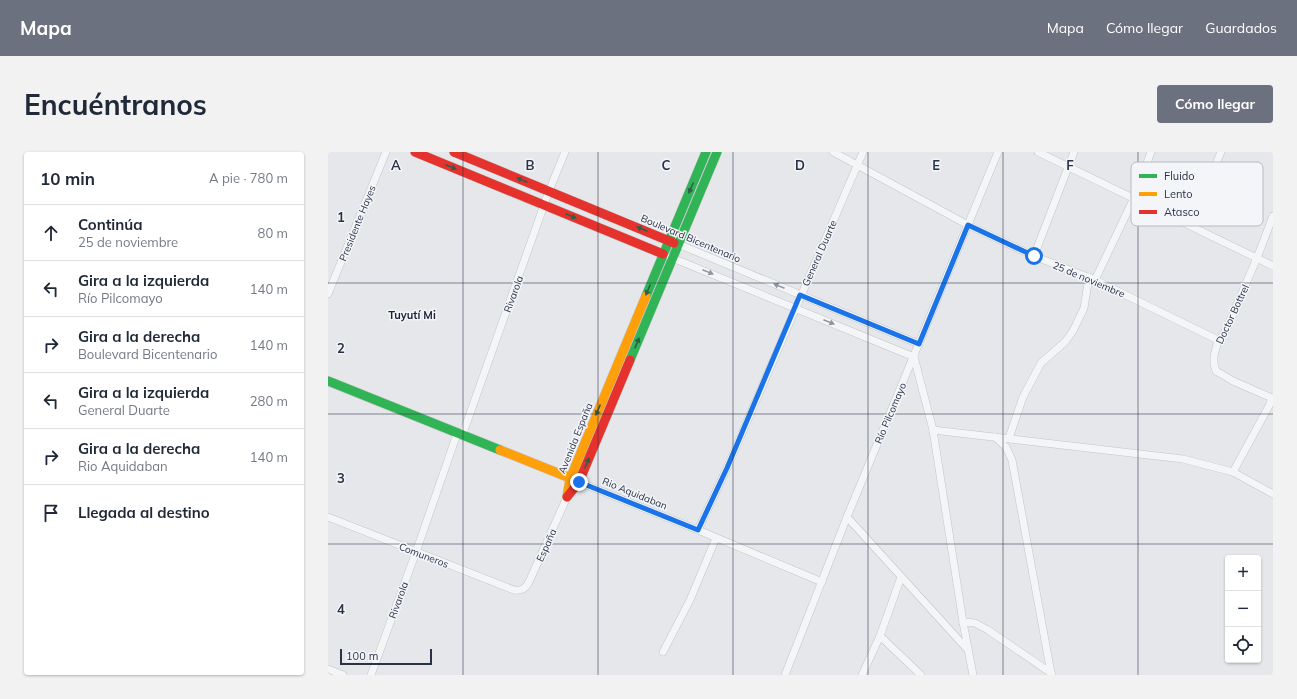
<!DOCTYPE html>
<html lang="es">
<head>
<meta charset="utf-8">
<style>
  :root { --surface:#fff; --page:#f2f2f3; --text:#1f2937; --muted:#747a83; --line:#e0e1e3; --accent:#6b717f }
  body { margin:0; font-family:Mulish,sans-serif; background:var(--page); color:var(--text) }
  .controls { position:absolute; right:12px; bottom:12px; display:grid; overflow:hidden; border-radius:4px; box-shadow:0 1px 3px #0004 }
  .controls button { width:36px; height:36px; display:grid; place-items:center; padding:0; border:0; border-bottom:1px solid var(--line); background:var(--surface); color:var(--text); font:20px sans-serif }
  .scale { position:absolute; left:12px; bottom:10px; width:92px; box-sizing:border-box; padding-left:4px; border:2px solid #2a3245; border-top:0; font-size:11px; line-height:14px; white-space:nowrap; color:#2a3245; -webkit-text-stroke:3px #f3f5f9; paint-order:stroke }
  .stop { position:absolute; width:12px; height:12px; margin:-9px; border:3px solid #1a73e8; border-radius:50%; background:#fff }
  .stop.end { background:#1a73e8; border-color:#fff; box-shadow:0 1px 4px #0008 }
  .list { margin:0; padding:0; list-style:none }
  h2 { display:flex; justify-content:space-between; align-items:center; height:52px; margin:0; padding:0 16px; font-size:17px }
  h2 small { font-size:13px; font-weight:400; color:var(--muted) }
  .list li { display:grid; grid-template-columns:26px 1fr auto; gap:12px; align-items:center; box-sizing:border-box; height:56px; padding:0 16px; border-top:1px solid var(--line) }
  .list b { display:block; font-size:15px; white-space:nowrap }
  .list p { margin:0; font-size:13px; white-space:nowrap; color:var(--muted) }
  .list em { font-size:13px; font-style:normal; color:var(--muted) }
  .icon { flex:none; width:22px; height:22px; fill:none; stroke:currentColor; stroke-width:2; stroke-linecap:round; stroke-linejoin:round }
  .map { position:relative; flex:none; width:945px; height:523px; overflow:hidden; border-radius:4px }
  header { display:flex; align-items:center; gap:24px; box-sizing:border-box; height:56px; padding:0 20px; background:var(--accent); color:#fff }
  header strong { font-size:19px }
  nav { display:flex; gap:22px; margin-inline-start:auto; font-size:14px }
  .intro { display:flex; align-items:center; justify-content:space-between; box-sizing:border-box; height:96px; padding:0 24px }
  h1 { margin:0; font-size:28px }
  .button { padding:10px 18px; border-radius:4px; background:var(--accent); color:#fff; font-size:14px; font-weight:700 }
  main { display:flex; gap:24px; padding:0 24px }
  aside { flex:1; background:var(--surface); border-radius:4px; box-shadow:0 1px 3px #0004 }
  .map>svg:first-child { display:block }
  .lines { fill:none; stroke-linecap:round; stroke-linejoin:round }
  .street-casing { stroke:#c3c5c8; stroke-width:8 }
  .fast-casing { stroke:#c3c5c8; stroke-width:10 }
  .slow-casing { stroke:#c3c5c8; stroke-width:10 }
  .jam-casing { stroke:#c3c5c8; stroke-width:10 }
  .street { stroke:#f4f5f7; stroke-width:7 }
  .fast { stroke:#30b455; stroke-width:9 }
  .slow { stroke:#ff9f0a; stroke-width:9 }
  .jam { stroke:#e5322d; stroke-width:9 }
  .oneway { fill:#2c604b }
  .oneway2 { fill:#8f949e }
  .route { stroke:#1a73e8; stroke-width:5 }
  .grid { fill:none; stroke:#2a3245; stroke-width:1; stroke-opacity:0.55 }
  .labels { text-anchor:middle; stroke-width:3; stroke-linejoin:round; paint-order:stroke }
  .street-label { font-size:10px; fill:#2a3245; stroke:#f3f5f9 }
  .neighbourhood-label { font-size:11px; font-weight:bold; fill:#1c2336; stroke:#f3f5f9 }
  .key { fill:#f3f5f9; stroke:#b7bac3; stroke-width:1 }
  .key-label { font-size:11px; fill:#2a3245 }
  .grid-label { font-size:13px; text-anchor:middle; font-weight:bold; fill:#2a3245; stroke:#f3f5f9; stroke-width:3; stroke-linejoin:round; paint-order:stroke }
</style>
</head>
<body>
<header>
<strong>Mapa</strong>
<nav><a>Mapa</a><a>Cómo llegar</a><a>Guardados</a></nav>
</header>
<div class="intro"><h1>Encuéntranos</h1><a class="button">Cómo llegar</a></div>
<main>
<aside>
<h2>10 min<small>A pie · 780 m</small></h2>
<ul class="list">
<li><svg class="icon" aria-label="ahead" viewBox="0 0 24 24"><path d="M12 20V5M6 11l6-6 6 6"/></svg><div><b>Continúa</b><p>25 de noviembre</p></div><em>80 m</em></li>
<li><svg class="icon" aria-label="left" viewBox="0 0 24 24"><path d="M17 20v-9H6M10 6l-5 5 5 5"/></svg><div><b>Gira a la izquierda</b><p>Río Pilcomayo</p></div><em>140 m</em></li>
<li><svg class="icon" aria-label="right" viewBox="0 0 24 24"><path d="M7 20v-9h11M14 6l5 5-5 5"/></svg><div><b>Gira a la derecha</b><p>Boulevard Bicentenario</p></div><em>140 m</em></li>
<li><svg class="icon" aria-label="left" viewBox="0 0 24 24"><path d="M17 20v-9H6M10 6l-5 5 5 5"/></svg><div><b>Gira a la izquierda</b><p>General Duarte</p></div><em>280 m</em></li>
<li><svg class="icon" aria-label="right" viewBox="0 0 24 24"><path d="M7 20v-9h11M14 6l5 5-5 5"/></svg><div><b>Gira a la derecha</b><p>Rio Aquidaban</p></div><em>140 m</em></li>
<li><svg class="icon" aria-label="arrive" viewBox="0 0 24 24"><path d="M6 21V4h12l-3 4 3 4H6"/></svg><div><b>Llegada al destino</b></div></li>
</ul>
</aside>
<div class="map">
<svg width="945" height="523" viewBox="0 0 945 523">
  <rect width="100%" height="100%" fill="#e5e7ea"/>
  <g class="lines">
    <g class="street-casing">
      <g id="street">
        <path d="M505 0 640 73 706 104 767 128 890 188"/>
        <path d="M710 0 945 114"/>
        <path d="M862 73 893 0"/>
        <path d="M350 92 591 192"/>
        <path d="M706 104 746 0"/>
        <path d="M342 105 586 205"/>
        <path d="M767 128 806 46 823 0"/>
        <path d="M0 142 58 0"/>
        <path d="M586 205 605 278 635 470 645 523"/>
        <path d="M605 278 855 307 905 320 945 342"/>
        <path d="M134 284 221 39 237 0"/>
        <path d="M667 285 678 295 684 308 723 521"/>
        <path d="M681 286 695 245 713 211 737 190 745 179 756 156 761 125"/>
        <path d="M905 320 941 254 944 246 905 229 888 219 886 212V204L889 192 898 178 929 106 945 64"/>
        <path d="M251 330 370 378 494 430"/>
        <path d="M0 365 186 438C194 439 197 437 201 430L239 345"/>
        <path d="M519 365 640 498"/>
        <path d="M370 378 399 316 535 0"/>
        <path d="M635 470 647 471 660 478 723 521 724 523"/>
        <path d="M552 484 593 523"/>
        <path d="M335 500 362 448 388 386"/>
        <path d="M0 517 15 523"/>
        <path d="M43 523 88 400 129 282"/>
        <path d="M457 523 519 365 670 0"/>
        <path d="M534 523 552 484 573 425"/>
      </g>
    </g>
    <g class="fast-casing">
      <g id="fast">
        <path d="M318 144 378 0"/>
        <path d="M302 208 389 0"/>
        <path d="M0 229 172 298"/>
      </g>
    </g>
    <g class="slow-casing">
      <g id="slow">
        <path d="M172 298 247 328"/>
        <path d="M239 345 242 327 318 144"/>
      </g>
    </g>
    <g class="jam-casing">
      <g id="jam">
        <path d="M87 0 335 102"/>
        <path d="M126 0 346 91"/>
        <path d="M239 345 251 330 302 208"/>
      </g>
    </g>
    <use href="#street" class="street"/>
    <use href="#fast" class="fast"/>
    <use href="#slow" class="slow"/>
    <use href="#jam" class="jam"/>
  </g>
  <defs><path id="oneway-solid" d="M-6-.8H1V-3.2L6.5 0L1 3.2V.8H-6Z"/></defs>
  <g class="oneway">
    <use href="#oneway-solid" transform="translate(123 15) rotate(22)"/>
    <use href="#oneway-solid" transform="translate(194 28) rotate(-158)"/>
    <use href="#oneway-solid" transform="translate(363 36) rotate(113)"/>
    <use href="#oneway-solid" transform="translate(243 64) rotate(22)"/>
    <use href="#oneway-solid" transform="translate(314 77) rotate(-157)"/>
    <use href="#oneway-solid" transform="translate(320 138) rotate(113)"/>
    <use href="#oneway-solid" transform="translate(309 191) rotate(-67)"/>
    <use href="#oneway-solid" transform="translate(270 258) rotate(113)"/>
    <use href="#oneway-solid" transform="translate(259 311) rotate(-67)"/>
  </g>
  <g class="oneway2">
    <use href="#oneway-solid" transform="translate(380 120) rotate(22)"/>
    <use href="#oneway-solid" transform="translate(451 134) rotate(-158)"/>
    <use href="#oneway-solid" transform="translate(501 170) rotate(22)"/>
  </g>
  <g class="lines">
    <path class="route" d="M251 330 370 378 399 316 472 143 591 192 640 73 706 104"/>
  </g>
  <path class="grid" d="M135 0V523M270 0V523M405 0V523M540 0V523M675 0V523M810 0V523M0 131H945M0 262H945M0 392H945"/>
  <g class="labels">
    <g class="street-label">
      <text transform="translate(29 71) rotate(-68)" y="4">Presidente Hayes</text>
      <text transform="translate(363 86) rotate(23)" y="4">Boulevard Bicentenario</text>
      <text transform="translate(491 101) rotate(-66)" y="4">General Duarte</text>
      <text transform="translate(761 127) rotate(23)" y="4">25 de noviembre</text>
      <text transform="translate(185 142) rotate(-70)" y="4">Rivarola</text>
      <text transform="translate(904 162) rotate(-65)" y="4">Doctor Bottrel</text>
      <text transform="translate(562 261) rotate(-67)" y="4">Río Pilcomayo</text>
      <text transform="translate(247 286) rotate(-68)" y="4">Avenida España</text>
      <text transform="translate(307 341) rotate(22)" y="4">Rio Aquidaban</text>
      <text transform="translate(218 393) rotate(-66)" y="4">España</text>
      <text transform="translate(96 403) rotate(21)" y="4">Comuneros</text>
      <text transform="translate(70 448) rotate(-70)" y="4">Rivarola</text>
    </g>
    <g class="neighbourhood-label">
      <text x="84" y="167">Tuyutí Mi</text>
    </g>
  </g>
  <rect x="803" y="10" width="132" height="64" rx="6" class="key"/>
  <rect x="811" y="22" width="18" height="4" fill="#30b455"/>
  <rect x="811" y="40" width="18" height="4" fill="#ff9f0a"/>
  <rect x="811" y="58" width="18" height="4" fill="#e5322d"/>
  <g class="key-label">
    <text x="836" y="28">Fluido</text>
    <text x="836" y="46">Lento</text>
    <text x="836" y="64">Atasco</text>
  </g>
  <g class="grid-label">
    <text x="68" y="18">A</text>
    <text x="202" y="18">B</text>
    <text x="338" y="18">C</text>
    <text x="472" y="18">D</text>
    <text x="608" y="18">E</text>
    <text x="742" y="18">F</text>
    <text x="13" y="70">1</text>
    <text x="13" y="201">2</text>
    <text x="13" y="331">3</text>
    <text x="13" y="462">4</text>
  </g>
</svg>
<div class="controls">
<button>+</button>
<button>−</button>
<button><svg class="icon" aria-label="locate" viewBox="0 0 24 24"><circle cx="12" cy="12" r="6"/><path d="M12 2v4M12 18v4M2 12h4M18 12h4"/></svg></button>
</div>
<div class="scale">100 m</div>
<div class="stop" style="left:706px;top:104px"></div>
<div class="stop end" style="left:251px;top:330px"></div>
</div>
</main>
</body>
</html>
